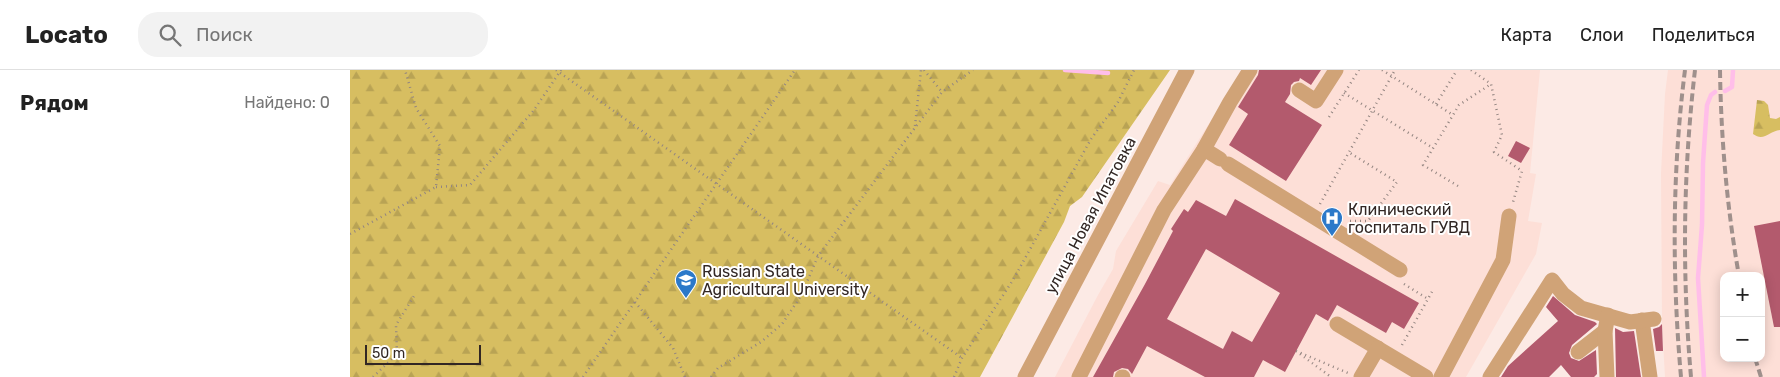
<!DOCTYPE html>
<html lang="ru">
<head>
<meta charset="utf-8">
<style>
  :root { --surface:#fff; --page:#f2f2f2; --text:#222; --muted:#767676; --line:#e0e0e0 }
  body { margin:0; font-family:Rubik,sans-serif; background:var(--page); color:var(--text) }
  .controls { position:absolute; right:15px; bottom:15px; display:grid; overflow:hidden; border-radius:10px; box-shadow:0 2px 12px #0003 }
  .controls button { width:45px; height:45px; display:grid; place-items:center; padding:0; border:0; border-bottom:1px solid var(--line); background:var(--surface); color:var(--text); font:25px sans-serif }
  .scale { position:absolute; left:15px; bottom:12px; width:116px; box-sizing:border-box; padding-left:5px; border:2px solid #322724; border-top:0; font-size:14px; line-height:18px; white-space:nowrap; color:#322724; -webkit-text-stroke:4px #fff; paint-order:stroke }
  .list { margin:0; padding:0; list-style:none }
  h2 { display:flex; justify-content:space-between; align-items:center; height:65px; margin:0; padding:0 20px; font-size:21px }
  h2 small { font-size:16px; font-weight:400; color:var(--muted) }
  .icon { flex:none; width:28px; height:28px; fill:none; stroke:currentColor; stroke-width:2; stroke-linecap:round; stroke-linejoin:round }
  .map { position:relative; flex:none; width:1430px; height:307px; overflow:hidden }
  header { display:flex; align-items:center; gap:30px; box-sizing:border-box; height:70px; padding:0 25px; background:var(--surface); border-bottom:1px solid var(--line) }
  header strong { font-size:24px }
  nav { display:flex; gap:28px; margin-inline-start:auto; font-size:18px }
  .search { width:350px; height:45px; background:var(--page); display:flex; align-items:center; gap:12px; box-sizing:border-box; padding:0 18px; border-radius:20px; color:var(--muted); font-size:19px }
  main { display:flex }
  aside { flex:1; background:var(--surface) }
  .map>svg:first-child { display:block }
  .built { fill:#fddfd7; fill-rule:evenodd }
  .forest { fill:url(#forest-firs) }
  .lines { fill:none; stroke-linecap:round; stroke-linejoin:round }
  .stream { stroke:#ffbee9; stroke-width:4.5 }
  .building { fill:#b35a6d; fill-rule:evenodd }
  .path { stroke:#938581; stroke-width:2.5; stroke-dasharray:1 4; stroke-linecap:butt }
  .minor { stroke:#d0a377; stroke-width:15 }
  .rail { stroke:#9f908c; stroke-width:4; stroke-dasharray:8 4; stroke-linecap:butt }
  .labels { text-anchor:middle; stroke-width:4; stroke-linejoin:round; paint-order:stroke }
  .poi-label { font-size:16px; fill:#322724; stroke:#fff; text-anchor:start }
  .street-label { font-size:16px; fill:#322724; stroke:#fff }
</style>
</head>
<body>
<header>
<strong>Locato</strong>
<div class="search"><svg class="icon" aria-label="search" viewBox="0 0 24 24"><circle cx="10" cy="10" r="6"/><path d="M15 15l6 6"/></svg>Поиск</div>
<nav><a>Карта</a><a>Слои</a><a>Поделиться</a></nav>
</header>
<main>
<aside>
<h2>Рядом<small>Найдено: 0</small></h2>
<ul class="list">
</ul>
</aside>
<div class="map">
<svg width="1430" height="307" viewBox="0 0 1430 307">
  <defs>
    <pattern id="forest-firs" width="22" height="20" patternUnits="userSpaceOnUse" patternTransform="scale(1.25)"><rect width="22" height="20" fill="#d7be61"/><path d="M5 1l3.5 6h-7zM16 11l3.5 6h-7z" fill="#b9a354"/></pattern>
  </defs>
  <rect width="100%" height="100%" fill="#fceae5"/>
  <g class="built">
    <path d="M893 0H1190L1180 103 1186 104 1178 151 1192 153 1186 184 1116 307H705L748 225 763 199 766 181 808 111 820 115Z"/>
    <path d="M1318 0H1430V307H1315L1312 254 1311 103 1315 24ZM1374 206H1411V288H1374Z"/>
  </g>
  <g class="forest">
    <path d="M0 0H820L732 127 720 136 714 152 630 307H0Z"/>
    <path d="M1407 30 1414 31 1418 35 1420 48 1426 49 1430 47V60C1419 61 1414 72 1403 64Z"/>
  </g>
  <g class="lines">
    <g class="stream">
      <path d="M715 0 758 3"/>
      <path d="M1375 21 1382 17 1383 0"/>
      <path d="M1354 307 1348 208 1352 155 1353 93 1357 35 1361 25 1365 22"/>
    </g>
  </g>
  <g class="building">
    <path d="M909 0H971L961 15 950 8 949 11 944 12 941 15 940 24 935 32 972 55 936 111 879 75 898 44 888 37 908 5Z"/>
    <path d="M1166 71 1180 78 1171 93 1158 86Z"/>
    <path d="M885 129 1069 233 1054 259 1042 252 1036 263 987 235 978 251 966 244 935 302 913 290 904 307H855L797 276 782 304 778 299 772 298 764 302 763 307H743L795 214 823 161 821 159 834 139 838 142 846 130 876 146ZM856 179 930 223 902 272 882 261 873 279 817 249Z"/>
    <path d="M1430 151V257H1424L1404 156Z"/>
    <path d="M1203 226 1225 245 1245 252 1247 254 1222 275 1219 283 1221 288 1229 291 1246 280 1247 304 1244 307H1221L1211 295 1199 307H1151L1158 296 1208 251 1196 237Z"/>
    <path d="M1312 254 1313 281H1306L1303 259 1309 257Z"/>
    <path d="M1265 258 1273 262 1284 261 1291 307H1266Z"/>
  </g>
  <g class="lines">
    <g class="path">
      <path d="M206 0 612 288"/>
      <path d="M574 0 592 22"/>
      <path d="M1032 0 1103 45"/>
      <path d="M1121 0 1141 14 1152 65 1144 82 1172 101 1163 132"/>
      <path d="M994 23 1083 78"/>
      <path d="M1086 34 1107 0"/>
      <path d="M979 47 1009 0"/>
      <path d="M565 56 571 0"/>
      <path d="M1108 116 1073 95 1109 35 1141 14"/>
      <path d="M86 117 120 115 184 40 211 0"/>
      <path d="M970 134 1045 0"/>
      <path d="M1000 151H1018L1047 112 1000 83"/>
      <path d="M0 164 86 117 90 76 66 38 55 0"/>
      <path d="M1054 214 1078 229"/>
      <path d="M285 232 323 278 335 307"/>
      <path d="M1052 275 1083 220"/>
      <path d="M946 281 998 303"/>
      <path d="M950 284 981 307"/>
      <path d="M23 307 47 284 46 255 64 226"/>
      <path d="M233 307 445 0"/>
      <path d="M361 307 368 298 411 272 432 254 451 226 468 186 592 22 623 0"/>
      <path d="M604 307 612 288 663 210 741 69 768 32 784 0"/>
    </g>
    <g class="minor">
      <path d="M949 20 966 31 986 0"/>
      <path d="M854 79 870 89"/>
      <path d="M878 94 1050 200"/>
      <path d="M1292 250 1300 307"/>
      <path d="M987 254 1076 307"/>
      <path d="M1228 282 1255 261"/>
      <path d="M675 307 837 0"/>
      <path d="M729 307 814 140 854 79 880 32 900 0"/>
      <path d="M772 307H773"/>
      <path d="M1011 307 1028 278"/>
      <path d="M1091 307 1153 190 1159 146"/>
      <path d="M1140 307 1202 210 1213 224 1231 238 1280 252 1304 249"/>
      <path d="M1257 307 1255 261 1258 245"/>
    </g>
    <g class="rail">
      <path d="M1370 0C1371 69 1377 138 1389 206"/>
      <path d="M1405 288 1411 307"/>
      <path d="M1331 307C1322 206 1322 101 1335 0"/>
      <path d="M1341 307C1332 205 1333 102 1345 0"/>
    </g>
  </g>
  <defs>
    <g id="hospital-pin" transform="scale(1.125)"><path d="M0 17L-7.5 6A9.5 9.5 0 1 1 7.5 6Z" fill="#2c79c9" stroke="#fff"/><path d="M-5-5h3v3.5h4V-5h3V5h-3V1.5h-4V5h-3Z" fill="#fff"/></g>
    <g id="university-pin" transform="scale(1.125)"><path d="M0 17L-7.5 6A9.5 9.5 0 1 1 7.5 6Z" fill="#2c79c9" stroke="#fff"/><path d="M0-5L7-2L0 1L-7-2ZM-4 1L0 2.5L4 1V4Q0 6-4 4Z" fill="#fff"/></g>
  </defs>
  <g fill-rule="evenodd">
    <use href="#hospital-pin" x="982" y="148"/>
    <use href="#university-pin" x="336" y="210"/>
  </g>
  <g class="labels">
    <g class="poi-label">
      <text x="998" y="145">Клинический<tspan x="998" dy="18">госпиталь ГУВД</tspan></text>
      <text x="352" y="207">Russian State<tspan x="352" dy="18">Agricultural University</tspan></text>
    </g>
    <g class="street-label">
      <text transform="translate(740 145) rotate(-62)" y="6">улица Новая Ипатовка</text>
    </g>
  </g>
</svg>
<div class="controls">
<button>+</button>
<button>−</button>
</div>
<div class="scale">50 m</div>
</div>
</main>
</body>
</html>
